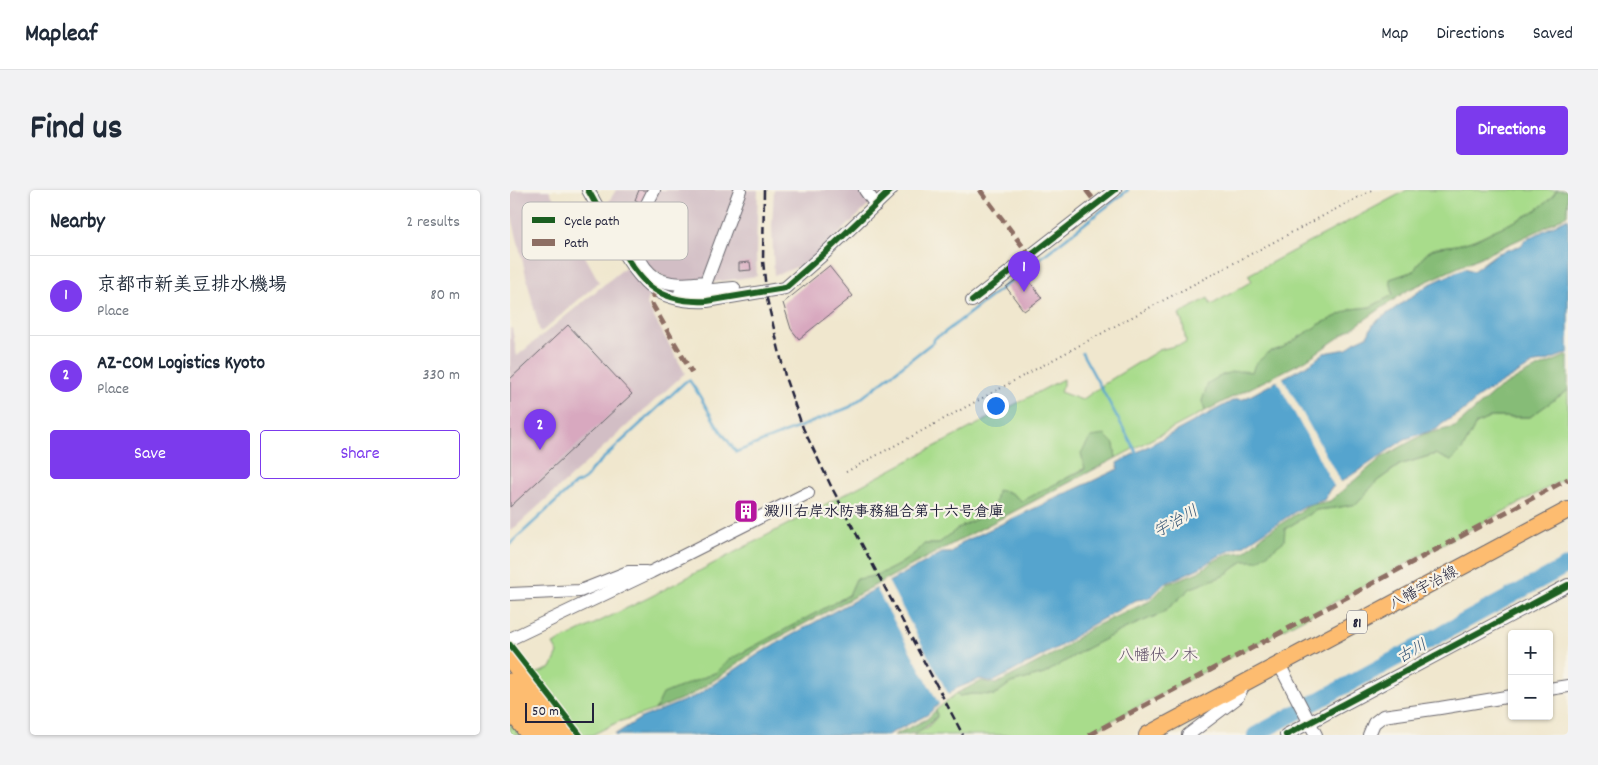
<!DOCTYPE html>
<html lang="en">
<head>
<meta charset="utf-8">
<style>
  :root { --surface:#fff; --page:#f2f2f3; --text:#1f2937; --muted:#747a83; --line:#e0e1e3; --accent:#7c3aed }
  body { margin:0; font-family:Dekko,"Klee One",sans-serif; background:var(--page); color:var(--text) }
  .controls { position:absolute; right:15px; bottom:15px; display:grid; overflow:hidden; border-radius:5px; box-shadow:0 1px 4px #0004 }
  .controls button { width:45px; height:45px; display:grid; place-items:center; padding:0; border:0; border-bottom:1px solid var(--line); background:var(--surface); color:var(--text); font:25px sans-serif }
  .scale { position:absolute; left:15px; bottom:12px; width:69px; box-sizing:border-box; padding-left:5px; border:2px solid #22223b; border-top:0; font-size:14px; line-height:18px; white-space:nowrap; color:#22223b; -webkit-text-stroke:4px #f7f3e8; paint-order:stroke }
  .you { position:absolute; left:485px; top:215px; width:18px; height:18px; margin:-12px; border:4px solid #fff; border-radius:50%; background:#1a73e8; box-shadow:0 0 0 8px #1a73e833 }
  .badge { display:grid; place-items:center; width:32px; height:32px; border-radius:50%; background:var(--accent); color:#fff; font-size:16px; font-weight:700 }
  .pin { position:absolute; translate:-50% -41px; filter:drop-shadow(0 1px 2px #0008) }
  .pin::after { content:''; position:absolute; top:26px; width:18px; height:15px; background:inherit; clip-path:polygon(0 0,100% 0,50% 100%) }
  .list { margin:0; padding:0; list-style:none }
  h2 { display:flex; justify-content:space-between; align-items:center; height:65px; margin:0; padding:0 20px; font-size:21px }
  h2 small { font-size:16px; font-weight:400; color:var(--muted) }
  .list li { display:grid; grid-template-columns:32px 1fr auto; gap:15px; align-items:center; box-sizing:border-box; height:80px; padding:0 20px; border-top:1px solid var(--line) }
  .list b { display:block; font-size:19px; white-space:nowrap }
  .list p { margin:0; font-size:16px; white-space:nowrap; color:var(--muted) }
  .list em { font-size:16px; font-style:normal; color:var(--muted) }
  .actions { display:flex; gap:10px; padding:15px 20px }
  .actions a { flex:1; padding:11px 0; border:1px solid var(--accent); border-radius:5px; text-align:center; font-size:18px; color:var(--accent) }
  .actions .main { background:var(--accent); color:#fff }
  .map { position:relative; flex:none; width:1058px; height:545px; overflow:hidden; border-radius:5px }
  header { display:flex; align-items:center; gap:30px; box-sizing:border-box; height:70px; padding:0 25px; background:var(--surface); border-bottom:1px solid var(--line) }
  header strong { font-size:24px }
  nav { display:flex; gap:28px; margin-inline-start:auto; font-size:18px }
  .intro { display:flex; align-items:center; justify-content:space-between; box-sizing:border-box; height:120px; padding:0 30px }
  h1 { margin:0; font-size:35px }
  .button { padding:12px 22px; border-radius:5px; background:var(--accent); color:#fff; font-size:18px; font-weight:700 }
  main { display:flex; gap:30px; padding:0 30px }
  aside { flex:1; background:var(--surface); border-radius:5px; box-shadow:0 1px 4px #0004 }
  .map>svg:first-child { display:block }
  .industrial { fill:#d2bec5 }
  .green { fill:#a8dc8b; stroke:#657f63 }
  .forest { fill:#86bc77; stroke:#546f59 }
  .water { fill:#54a4ce; stroke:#3b6384 }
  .pier { fill:#f0e7ce }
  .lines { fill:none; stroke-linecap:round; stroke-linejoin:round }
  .stream { stroke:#54a4ce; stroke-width:2.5 }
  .river { stroke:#54a4ce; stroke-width:16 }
  .building { fill:#d8a8bf }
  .minor-casing { stroke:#6a676e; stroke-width:14 }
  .major-casing { stroke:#6a676e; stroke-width:18 }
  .highway-casing { stroke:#6a676e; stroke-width:21 }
  .path { stroke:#6a676e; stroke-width:2; stroke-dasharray:1 4; stroke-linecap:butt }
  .minor { stroke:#fff; stroke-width:12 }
  .major { stroke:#fdbc70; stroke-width:16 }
  .highway { stroke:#fdbc70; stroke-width:19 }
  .rail { stroke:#22223b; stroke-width:2.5; stroke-dasharray:8 4; stroke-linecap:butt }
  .quiet { stroke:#8d6e63; stroke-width:5; stroke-dasharray:10 5; stroke-linecap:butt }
  .cycleway-casing { stroke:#f7f3e8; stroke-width:9 }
  .cycleway { stroke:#1b5e20; stroke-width:6 }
  .labels { text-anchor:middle; stroke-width:4.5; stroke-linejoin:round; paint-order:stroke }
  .shield { fill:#f7f3e8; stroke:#62616f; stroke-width:1 }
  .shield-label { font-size:14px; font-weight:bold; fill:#22223b }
  .poi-label { font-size:15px; font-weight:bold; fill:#22223b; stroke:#f7f3e8; text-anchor:start }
  .street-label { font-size:15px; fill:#22223b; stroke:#f7f3e8 }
  .water-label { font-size:16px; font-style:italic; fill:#365676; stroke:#f7f3e8 }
  .neighbourhood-label { font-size:16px; fill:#625169; stroke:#f7f3e8 }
  .key { fill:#f7f3e8; stroke:#b7b4b4; stroke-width:1 }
  .key-label { font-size:14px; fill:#22223b }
</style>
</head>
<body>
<header>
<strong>Mapleaf</strong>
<nav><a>Map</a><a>Directions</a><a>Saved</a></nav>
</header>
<div class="intro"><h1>Find us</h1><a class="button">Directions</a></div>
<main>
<aside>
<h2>Nearby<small>2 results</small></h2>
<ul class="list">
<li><span class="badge">1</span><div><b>京都市新美豆排水機場</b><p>Place</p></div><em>80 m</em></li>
<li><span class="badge">2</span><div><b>AZ-COM Logistics Kyoto</b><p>Place</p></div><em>330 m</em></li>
</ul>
<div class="actions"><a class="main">Save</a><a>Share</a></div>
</aside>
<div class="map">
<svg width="1058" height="545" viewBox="0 0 1058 545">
  <rect width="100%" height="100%" fill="#f7f3e8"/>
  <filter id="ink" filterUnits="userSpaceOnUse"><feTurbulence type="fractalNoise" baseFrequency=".02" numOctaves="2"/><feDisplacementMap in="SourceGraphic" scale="10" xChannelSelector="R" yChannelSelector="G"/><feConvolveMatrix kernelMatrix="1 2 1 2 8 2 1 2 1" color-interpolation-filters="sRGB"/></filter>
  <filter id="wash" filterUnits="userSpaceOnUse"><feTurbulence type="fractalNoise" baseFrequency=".0096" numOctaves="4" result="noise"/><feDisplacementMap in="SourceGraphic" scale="20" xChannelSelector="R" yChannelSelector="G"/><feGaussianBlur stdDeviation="1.12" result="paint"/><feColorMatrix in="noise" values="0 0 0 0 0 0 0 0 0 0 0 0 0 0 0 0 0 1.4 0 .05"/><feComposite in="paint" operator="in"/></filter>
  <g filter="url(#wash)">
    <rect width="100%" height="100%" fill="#f0e7ce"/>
    <g class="industrial">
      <path d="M0 0H39L89 92 30 143 0 19Z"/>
      <path d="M106 0H248L246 64 247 86 170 97 124 68 95 18Z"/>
      <path d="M264 0H375L299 72 264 86 262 36Z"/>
      <path d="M118 75 140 102 137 115 175 183 0 342V139L2 138 7 166Z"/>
    </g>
    <g class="green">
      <path d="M897 0H1047C1032 22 1005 31 983 41 975 45 967 49 958 52 931 61 921 49 904 81L880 89 883 105 860 117 842 119 810 134 772 158 759 162 742 182 714 184 699 193 692 211 695 221 606 268 604 254 575 278 512 312 501 303 484 320 447 339 428 354H414C397 373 371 387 346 389L339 405 217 471 207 482 154 504 145 520 108 532 82 545H0V494L41 478 48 463 43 454 140 407 553 189V195L550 202 572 210 600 190 649 160 676 153 673 134 669 124 698 108 701 115 742 91 738 85Z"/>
      <path d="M1058 200V287L575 545H403L417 538 427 527 426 520 447 503 449 506 463 504 484 505 501 493 534 484 572 461 614 439 653 423 681 398 713 386 734 371 748 370 759 361 775 339 806 320 825 318 847 314 866 292 890 275 926 264 952 260 966 234 981 227H1020Z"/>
    </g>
    <g class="forest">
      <path d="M1047 0H1058L1057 25 1030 40 898 100 796 170 695 221 692 211 698 193C715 183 723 179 742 182L745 174 759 162 772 158 810 134 842 119 860 117 883 105 880 89 904 81C921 49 931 61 958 52 967 50 975 45 983 41 1005 31 1032 22 1047 0Z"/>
      <path d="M1058 165V200L1020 227H981L966 234 952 260 941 271 925 264 889 275 866 292 847 314 825 318 806 320 775 339 774 351 748 371H734L713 386 681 398 653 423 614 439 572 461 534 484 501 493 484 505 463 504 449 506 447 503 472 491 486 494 549 461 581 438 640 411 657 394 688 382 704 371 718 364 734 362 755 344 800 315 820 311 871 268 914 244 945 237 987 200 1016 183Z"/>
      <path d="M595 245 604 254 606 268 421 365 246 460 212 485 181 505 145 520 153 504 207 482 217 471 339 405 346 389C371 387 397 373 414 354H428L447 339 484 320 487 300 501 303 512 311 575 279 571 263 581 247Z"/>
      <path d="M426 520 427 526C412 542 406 545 384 545L417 529Z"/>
    </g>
    <path class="water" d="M1058 28V163L1034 172 1025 173 971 205 957 218 932 234 927 239 895 249 857 275 820 299 814 310 794 316 733 356 712 364 689 378 654 394 640 408 626 410 580 436 554 454 483 492 470 489 445 499 417 525 377 545H104L131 528 186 506 250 463 323 422 432 363H442L451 353 608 279 607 273 724 210 734 209 801 173 814 163 837 159 844 152 857 146 864 133 918 95 955 78 963 81 986 64 1012 55 1014 51Z"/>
    <g class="pier">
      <path d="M772 186 832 294 825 298 766 189Z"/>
      <path d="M377 389 440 507 430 516 365 396Z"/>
    </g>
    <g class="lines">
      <g class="stream">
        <path d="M572 163 628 265"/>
        <path d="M0 354 65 294C72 292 79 287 81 280L175 192 179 190C189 203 196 218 205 232 211 242 219 252 226 262L330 221 340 217 423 152 425 148 434 143 618 0"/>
      </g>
      <path class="river" d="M745 545 1058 375"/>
    </g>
    <g id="blocks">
      <g class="building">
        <path d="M129 0H138L132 13 125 10Z"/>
        <path d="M240 72 241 80 229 81V73Z"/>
        <path d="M319 76 343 106 289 149 281 139 273 113Z"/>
        <path d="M514 84 532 108 514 121 496 97Z"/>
        <path d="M58 135 122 204 0 317V189Z"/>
        <path d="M240 314 244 321 232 328 228 320Z"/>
      </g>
    </g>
  </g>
  <g filter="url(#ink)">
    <use href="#blocks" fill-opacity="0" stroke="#6a676e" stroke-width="1"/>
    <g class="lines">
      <g class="minor-casing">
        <g id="minor">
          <path d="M78 0C93 26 118 79 141 97 157 109 177 112 197 111L275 98 316 62 381 0"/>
          <path d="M355 0 366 15"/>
          <path d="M133 22C131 27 126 34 125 39 119 58 135 85 153 91 167 96 182 93 196 92L230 0"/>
          <path d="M102 28 133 22 144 0"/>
          <path d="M170 103 224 98"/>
          <path d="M462 111 605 0"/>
          <path d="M0 404 70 401 118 382H136"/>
          <path d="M0 449 141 382 298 303"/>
          <path d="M769 474 806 545"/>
          <path d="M1039 499 1058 496"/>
          <path d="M678 545 727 508 735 493"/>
          <path d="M776 545 1058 395"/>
          <path d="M859 545 864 533 873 526 930 518 1002 506"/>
        </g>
      </g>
      <g class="major-casing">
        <path id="major" d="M637 545 1058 320"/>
      </g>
      <g class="highway-casing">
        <g id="highway">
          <path d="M0 467 60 545"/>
          <path d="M0 493 40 545"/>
          <path d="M0 518 21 545"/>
        </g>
      </g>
      <path class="path" d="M336 282 620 128 862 0"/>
      <use href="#minor" class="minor"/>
      <use href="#major" class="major"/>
      <use href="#highway" class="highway"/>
      <path class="rail" d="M254 0 253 71 257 109 276 190 293 238 322 298 453 545"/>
      <g class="quiet">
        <path d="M470 0 520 66"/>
        <path d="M576 0 587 14"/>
        <path d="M144 98 142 114 182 183"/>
        <path d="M579 545 1058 289"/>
      </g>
      <g class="cycleway-casing">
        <g id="cycleway">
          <path d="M78 0C93 26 118 79 141 97 157 109 177 112 197 111L275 98 316 62 381 0"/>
          <path d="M462 111 605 0"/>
          <path d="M0 455 70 545"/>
          <path d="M776 545 1058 395"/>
        </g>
      </g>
      <use href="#cycleway" class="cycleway"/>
    </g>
  </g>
  <defs>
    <g id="building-square" transform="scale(1.25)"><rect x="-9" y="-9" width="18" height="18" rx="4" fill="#b5179e" stroke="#f7f3e8"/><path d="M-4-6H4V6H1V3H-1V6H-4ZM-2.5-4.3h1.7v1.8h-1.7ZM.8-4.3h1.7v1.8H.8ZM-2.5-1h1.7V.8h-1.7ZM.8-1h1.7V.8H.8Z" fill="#fff"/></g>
  </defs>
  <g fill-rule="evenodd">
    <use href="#building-square" x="236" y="321"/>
  </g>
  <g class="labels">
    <rect class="shield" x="837" y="420.5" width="20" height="23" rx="4"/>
    <g class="shield-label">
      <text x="847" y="437">81</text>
    </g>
    <g class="poi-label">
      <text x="254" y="326">澱川右岸水防事務組合第十六号倉庫</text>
    </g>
    <g class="street-label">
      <text transform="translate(913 397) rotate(-28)" y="5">八幡宇治線</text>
    </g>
    <g class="water-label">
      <text transform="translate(665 330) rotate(-29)" y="6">宇治川</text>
      <text transform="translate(901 460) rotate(-29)" y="6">古川</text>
    </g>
    <g class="neighbourhood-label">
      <text x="648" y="470">八幡伏ノ木</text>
    </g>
  </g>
  <rect x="12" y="12" width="166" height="58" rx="8" class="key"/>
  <rect x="22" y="27" width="23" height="6" fill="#1b5e20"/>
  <rect x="22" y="49" width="23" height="7" fill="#8d6e63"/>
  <g class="key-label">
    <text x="54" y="35">Cycle path</text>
    <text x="54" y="57">Path</text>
  </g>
</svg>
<div class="controls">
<button>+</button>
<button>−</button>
</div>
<div class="scale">50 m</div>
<div class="you"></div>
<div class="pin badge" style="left:514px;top:102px">1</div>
<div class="pin badge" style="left:30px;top:260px">2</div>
</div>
</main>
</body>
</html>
